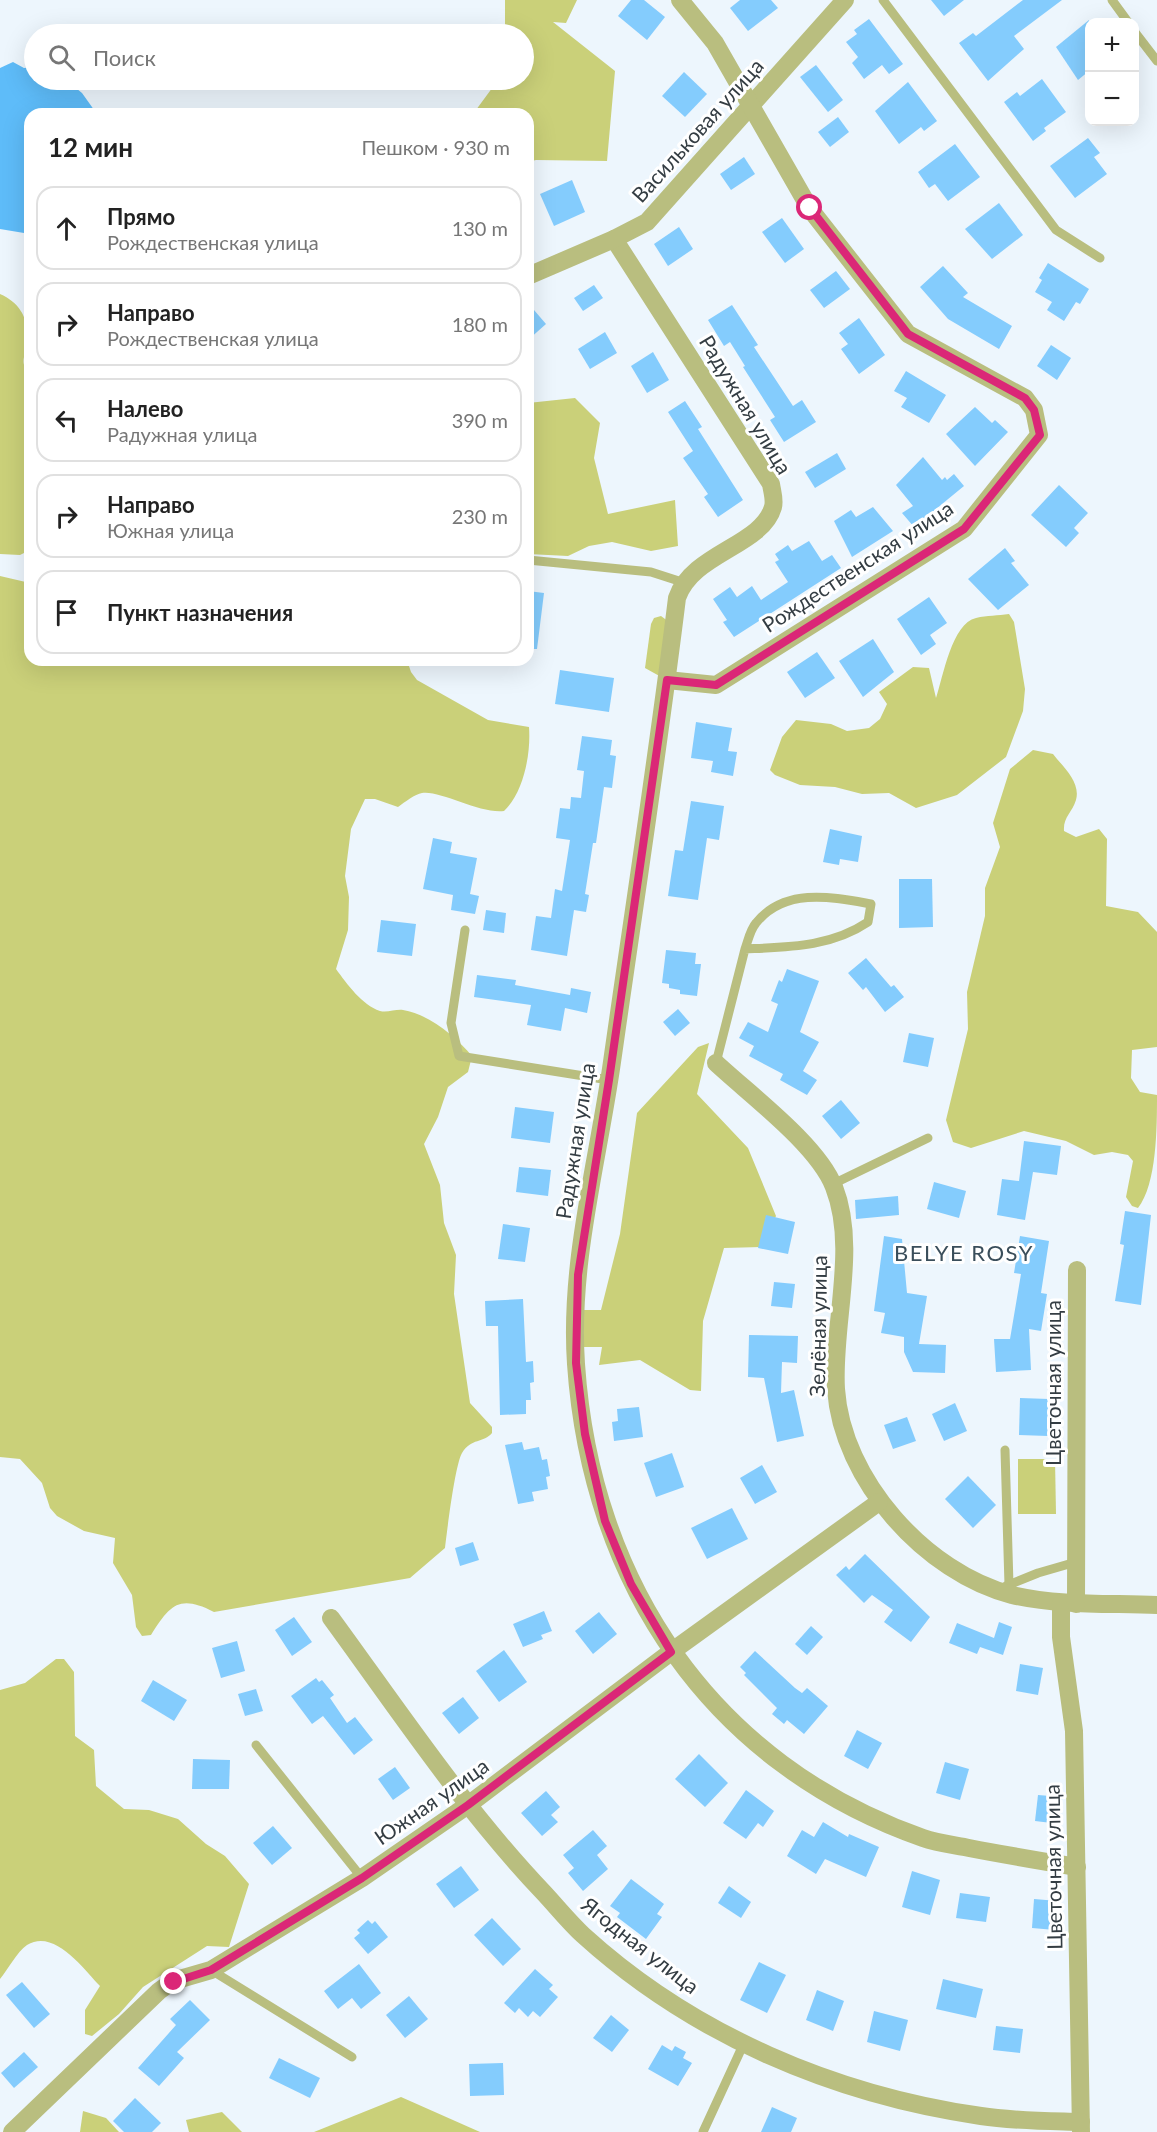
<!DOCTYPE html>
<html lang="ru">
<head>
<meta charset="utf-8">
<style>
  :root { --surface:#fff; --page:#f2f2f2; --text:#222; --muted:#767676; --line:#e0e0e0 }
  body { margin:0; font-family:Lato,sans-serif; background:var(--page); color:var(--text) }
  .controls { position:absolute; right:18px; top:18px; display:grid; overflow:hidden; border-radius:12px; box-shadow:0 6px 24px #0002 }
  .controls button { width:54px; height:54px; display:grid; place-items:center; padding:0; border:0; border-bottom:2px solid var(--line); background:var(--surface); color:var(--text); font:30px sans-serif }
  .stop { position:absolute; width:18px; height:18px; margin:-14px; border:4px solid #db2777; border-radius:50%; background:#fff }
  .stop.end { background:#db2777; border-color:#fff; box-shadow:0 2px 6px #0008 }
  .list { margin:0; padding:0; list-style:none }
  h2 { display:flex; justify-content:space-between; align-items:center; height:78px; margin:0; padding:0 24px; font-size:26px }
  h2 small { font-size:20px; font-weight:400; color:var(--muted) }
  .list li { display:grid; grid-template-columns:39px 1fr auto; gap:18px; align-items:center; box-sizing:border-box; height:84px; margin:0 12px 12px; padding:0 12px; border:2px solid var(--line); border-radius:18px }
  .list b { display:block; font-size:22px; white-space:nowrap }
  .list p { margin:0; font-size:20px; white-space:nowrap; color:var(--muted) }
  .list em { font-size:20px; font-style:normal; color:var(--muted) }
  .icon { flex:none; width:33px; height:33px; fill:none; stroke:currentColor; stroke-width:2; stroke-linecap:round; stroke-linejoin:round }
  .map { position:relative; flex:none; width:1157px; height:2132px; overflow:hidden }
  .search { position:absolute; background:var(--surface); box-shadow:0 6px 24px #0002; left:24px; top:24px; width:510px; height:66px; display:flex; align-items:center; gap:15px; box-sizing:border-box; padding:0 21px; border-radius:33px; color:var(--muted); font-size:22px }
  .panel { position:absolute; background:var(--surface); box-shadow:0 6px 24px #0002; left:24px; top:108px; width:510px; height:558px; border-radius:18px }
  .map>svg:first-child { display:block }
  .green { fill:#cad079 }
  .water { fill:#5ebcf9 }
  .building { fill:#84ccfd }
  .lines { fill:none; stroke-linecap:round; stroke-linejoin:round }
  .service { stroke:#b9be7f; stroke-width:9 }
  .minor { stroke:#b9be7f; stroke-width:18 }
  .route { stroke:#db2777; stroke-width:8 }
  .labels { text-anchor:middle; stroke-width:6; stroke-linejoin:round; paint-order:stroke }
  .street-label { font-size:21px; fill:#343d43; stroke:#fff }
  .neighbourhood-label { font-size:22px; letter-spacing:1.5px; fill:#3a4e5b; stroke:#fff }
</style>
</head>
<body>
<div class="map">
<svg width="1157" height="2132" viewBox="0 0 1157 2132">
  <rect width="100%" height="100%" fill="#edf6fd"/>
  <g class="green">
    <path d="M505 0H577L566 23 553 22 615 71 607 161 536 160 528 162V114H473L498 80H524V34H505Z"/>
    <path d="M0 294C21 303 30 321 27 344 25 358 19 362 30 375V550L20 555 0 554Z"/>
    <path d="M575 398 600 423 594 458 608 514 675 500 678 546 651 551 612 542 589 546 568 556 528 554V403Z"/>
    <path d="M0 576 30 583V660H407L411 672 417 680 488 720 529 727C531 753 524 792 504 811 480 814 440 790 422 793 415 794 405 802 398 807L375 799H365L351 829 345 876 349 897 348 930 336 969C347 984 362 1005 380 1011 387 1013 396 1009 403 1010 429 1014 456 1037 472 1056L468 1072 448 1087 438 1117 424 1144 440 1185 444 1223 456 1255 454 1294 470 1403 492 1427V1433C484 1443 471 1438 462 1453 455 1465 447 1531 445 1548L410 1578 214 1612C179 1594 170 1605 151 1635L142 1636 136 1627 132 1595 113 1563 115 1538 84 1531 57 1516 50 1508 42 1483 20 1459 0 1457Z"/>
    <path d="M1009 614 1014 622 1025 689 1023 711 1006 757 957 795 916 808 889 793 862 794 835 787 800 785 775 775 770 770 782 737 796 720 831 724 847 731 869 728 880 719 887 704 879 692 913 667 929 668 936 698C943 677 952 623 976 618 987 615 998 616 1009 614Z"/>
    <path d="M661 616 669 622 663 678 645 668 651 624 654 618Z"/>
    <path d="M1033 750 1053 754C1063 767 1081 782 1076 800 1072 813 1063 817 1064 831L1076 837 1099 829 1107 839 1106 906 1138 912 1157 932V1047L1132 1050 1131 1078 1140 1092 1157 1095C1157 1127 1157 1184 1138 1208L1132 1206 1126 1197 1133 1161 1128 1155 1112 1152 1094 1155 1066 1141 1024 1131 971 1148 953 1142 946 1120 968 1029 967 992 985 916V888L1000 847 993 823 1010 769Z"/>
    <path d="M709 1043 697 1094 748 1148 776 1216 761 1247 724 1248 703 1321 701 1391 690 1390 640 1360 599 1365 602 1347H584L583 1310H601L620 1234 637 1113 698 1047Z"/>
    <path d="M1018 1459H1055L1056 1514H1018Z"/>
    <path d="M56 1659H64L74 1672 75 1736 94 1750 96 1786 124 1809 149 1810 178 1819 206 1844 225 1856 249 1884 229 1947 207 1946 143 1987 119 2014 92 2036 85 2034V2010L100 1986C84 1970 55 1928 27 1945 17 1952 8 1969 0 1979V1690L25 1683Z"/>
    <path d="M401 2097 480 2132H314Z"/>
    <path d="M83 2111 106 2118 119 2132H80Z"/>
    <path d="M222 2112 242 2132H189L186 2120Z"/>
  </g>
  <path class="water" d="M13 62 24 68 34 67V80L71 84 82 93 97 114H30V234L0 229V68Z"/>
  <g class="building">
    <path d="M631 0H644L665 17 647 40 618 16Z"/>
    <path d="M740 0H771L778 8 748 31 730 8Z"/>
    <path d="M931 0H964L944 16Z"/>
    <path d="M1023 0H1062L1014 36 1024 49 988 81 959 43 973 33 976 36Z"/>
    <path d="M869 19 903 64 889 74 882 65 864 79 852 63 858 57 846 42 857 34 854 30Z"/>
    <path d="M1089 20V71L1078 80 1056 47Z"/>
    <path d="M816 65 843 100 828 112 800 77Z"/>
    <path d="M684 72 707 94 685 117 662 96Z"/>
    <path d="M1042 79 1066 112 1044 128 1046 131 1033 141 1004 102 1017 92 1020 96Z"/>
    <path d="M908 82 937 121 924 131 921 127 899 144 875 111Z"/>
    <path d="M838 117 849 132 830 147 818 132Z"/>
    <path d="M1088 138 1100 153 1094 157 1107 174 1075 198 1050 166Z"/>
    <path d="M955 144 980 177 948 201 935 184 929 188 918 172Z"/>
    <path d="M744 157 755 174 731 190 720 174Z"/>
    <path d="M572 180 585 212 554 226 540 194Z"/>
    <path d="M999 203 1023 235 992 259 965 229Z"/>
    <path d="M782 218 804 249 785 263 762 232Z"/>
    <path d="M679 227 693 249 668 266 654 244Z"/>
    <path d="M1048 263 1089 289 1080 304 1076 302 1064 321 1047 310 1052 302 1035 292 1042 280 1039 278Z"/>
    <path d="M943 266 968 293 963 297 1012 326 999 349 948 319 920 287Z"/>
    <path d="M836 271 850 289 824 308 810 290Z"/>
    <path d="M594 285 603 298 583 311 574 298Z"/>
    <path d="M528 303 546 324 528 340Z"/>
    <path d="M732 305 758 345 754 347 793 406 802 400 816 422 784 442 770 420 775 417 743 367 745 366 730 342 724 346 708 320Z"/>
    <path d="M859 318 885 355 859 374 841 349 848 344 839 333Z"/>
    <path d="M605 332 617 353 590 369 578 349Z"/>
    <path d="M1051 345 1071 358 1057 380 1037 366Z"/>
    <path d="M653 352 669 380 647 393 631 366Z"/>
    <path d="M906 371 946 395 929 423 901 407 907 398 894 391Z"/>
    <path d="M685 401 702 427 698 429 743 500 718 517 704 497 708 494 683 458 693 451 668 412Z"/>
    <path d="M975 407 992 423 995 420 1008 432 975 466 946 434Z"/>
    <path d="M837 453 846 469 815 488 805 472Z"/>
    <path d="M923 457 942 480 945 477 947 480 954 474 964 486 914 527 902 513 913 506 896 485Z"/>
    <path d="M1059 485 1088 513 1074 528 1079 533 1066 547 1031 515Z"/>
    <path d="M873 507 893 531 852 557 834 521 851 510 856 517Z"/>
    <path d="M809 541 822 561 832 555 841 568 734 637 723 622 727 620 713 599 730 587 737 597 752 586 761 600 788 582 775 562 779 560 775 554 788 545 792 551Z"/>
    <path d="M1005 548 1015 561 1011 563 1029 585 998 610 968 579Z"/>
    <path d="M528 591 544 593 537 649H528Z"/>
    <path d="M929 597 947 623 930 635 936 644 921 655 897 619Z"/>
    <path d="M873 639 894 672 863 697 839 661Z"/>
    <path d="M817 652 835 678 805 698 787 672Z"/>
    <path d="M560 670 614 678 609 712 555 704Z"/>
    <path d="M696 722 732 728 728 751 737 752 733 776 711 772 713 761 691 758Z"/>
    <path d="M582 736 612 740 610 755 616 756 612 788 604 787 596 843H593L585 894 589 895 586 912 574 910 567 956 531 950 536 916 551 918 555 889 562 891 570 840 556 838 560 808 570 809 571 797 581 798 584 771 577 770Z"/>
    <path d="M691 801 724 806 719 840 707 838 698 900 668 896 675 850 683 851Z"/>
    <path d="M830 829 862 836 858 862 840 859 839 865 823 862Z"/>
    <path d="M433 838 452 842 450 853 477 858 470 894 479 896 475 914 451 910 453 895 423 889Z"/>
    <path d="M899 879H932L933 927 899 928Z"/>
    <path d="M486 910 506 913 504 933 483 930Z"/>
    <path d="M381 920 416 924 412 956 377 952Z"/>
    <path d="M666 950 696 953 695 964H701L697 996 680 994V990L669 988V984L662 983Z"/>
    <path d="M866 958 891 987 894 985 904 997 885 1012 866 987 863 990 848 973Z"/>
    <path d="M787 969 819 981 800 1032 819 1042 803 1071 817 1080 807 1095 780 1080 783 1074 749 1056 754 1046 739 1038 748 1022 768 1032 778 1004 771 1001 779 980 782 982Z"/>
    <path d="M477 975 516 980 515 985 570 995 571 988 591 992 587 1013 565 1008 561 1031 527 1025 531 1005 474 997Z"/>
    <path d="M678 1009 690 1023 675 1036 663 1022Z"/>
    <path d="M909 1033 934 1038 928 1067 903 1062Z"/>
    <path d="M841 1100 860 1123 841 1139 822 1116Z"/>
    <path d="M515 1107 554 1112 550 1143 511 1138Z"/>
    <path d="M1024 1141 1061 1146 1057 1175 1033 1172 1025 1220 997 1215 1002 1179 1019 1181Z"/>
    <path d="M519 1167 551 1170 548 1196 516 1192Z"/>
    <path d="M934 1182 966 1191 959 1218 927 1209Z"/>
    <path d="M898 1196 899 1215 856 1219 855 1200Z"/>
    <path d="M1125 1211 1151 1215 1141 1305 1115 1301 1124 1245 1120 1244Z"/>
    <path d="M766 1215 795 1222 788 1254 758 1248Z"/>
    <path d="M503 1224 530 1228 525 1262 498 1259Z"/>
    <path d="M884 1236 902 1239 907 1293 927 1296 919 1344 946 1345 945 1373 913 1372 904 1352V1337L881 1333 885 1313 874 1311Z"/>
    <path d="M1020 1236 1049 1241 1041 1293 1047 1294 1041 1331 1029 1329 1031 1370 996 1372 994 1339H1010L1021 1274 1014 1273Z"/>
    <path d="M774 1282 795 1284 792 1308 771 1306Z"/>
    <path d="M523 1299 526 1362 533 1361 534 1382 530 1383 531 1400H526V1414L500 1415 498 1326H486L485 1301Z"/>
    <path d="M749 1335 798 1336 797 1363 782 1362 781 1393 794 1390 804 1436 777 1442 764 1378 748 1377Z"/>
    <path d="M1020 1398 1049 1399 1048 1436 1019 1435Z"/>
    <path d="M955 1403 967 1431 944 1441 932 1414Z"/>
    <path d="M639 1407 643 1437 614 1441 612 1422 618 1421 617 1409Z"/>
    <path d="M907 1417 916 1441 893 1449 884 1425Z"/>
    <path d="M522 1442 524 1450 539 1447 542 1460 547 1459 550 1476 546 1477 548 1489 532 1492 534 1501 518 1504 505 1445Z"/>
    <path d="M672 1453 684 1487 656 1497 644 1463Z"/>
    <path d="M762 1465 777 1492 755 1504 740 1478Z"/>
    <path d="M968 1476 996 1505 973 1528 945 1499Z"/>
    <path d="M732 1508 748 1539 707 1559 691 1528Z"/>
    <path d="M473 1542 479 1560 460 1566 455 1548Z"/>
    <path d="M865 1554 930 1617 911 1642 884 1622 893 1610 872 1595 864 1603 836 1575 846 1566 849 1570Z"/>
    <path d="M544 1611 552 1631 541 1635 543 1639 523 1647 513 1624Z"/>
    <path d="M599 1612 617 1634 593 1654 575 1631Z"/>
    <path d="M294 1617 312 1642 292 1656 275 1630Z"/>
    <path d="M999 1622 1012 1627 1003 1655 980 1647 977 1654 949 1643 957 1623 994 1638Z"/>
    <path d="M811 1626 823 1637 807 1655 795 1644Z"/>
    <path d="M237 1641 245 1671 221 1678 212 1648Z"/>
    <path d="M504 1650 527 1682 499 1702 476 1671Z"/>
    <path d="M755 1651 795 1688 802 1693 807 1688 828 1706 804 1734 787 1720 784 1724 772 1714 777 1708 744 1675 746 1673 740 1667Z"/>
    <path d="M1020 1664 1043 1668 1038 1695 1016 1691Z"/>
    <path d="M316 1678 319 1682 322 1680 334 1695 330 1698 347 1723 355 1717 373 1740 354 1755 323 1716 312 1724 291 1696Z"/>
    <path d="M153 1680 187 1700 174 1721 141 1701Z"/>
    <path d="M256 1689 263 1711 245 1716 238 1694Z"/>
    <path d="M463 1697 479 1718 459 1734 442 1713Z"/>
    <path d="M857 1730 882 1743 868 1769 844 1756Z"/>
    <path d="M699 1754 728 1783 705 1807 675 1779Z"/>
    <path d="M193 1759 230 1760 229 1789H192Z"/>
    <path d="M945 1762 969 1769 960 1800 936 1793Z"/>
    <path d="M395 1767 410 1788 393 1800 378 1779Z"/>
    <path d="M746 1790 774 1811 763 1827 758 1823 746 1839 723 1823Z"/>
    <path d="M546 1791 560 1807 551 1815 558 1822 542 1836 521 1813Z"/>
    <path d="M1038 1795 1063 1797 1060 1824 1035 1821Z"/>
    <path d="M823 1822 848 1837 849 1834 879 1847 866 1877 825 1859 816 1874 787 1856 802 1830 814 1837Z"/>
    <path d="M273 1826 292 1848 272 1865 253 1843Z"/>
    <path d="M593 1830 607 1846 597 1855 608 1869 583 1891 568 1873 574 1868 563 1855Z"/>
    <path d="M461 1866 479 1890 454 1908 436 1884Z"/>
    <path d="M912 1871 940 1880 930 1915 902 1907Z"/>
    <path d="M631 1879 664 1904 657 1914 662 1917 646 1939 617 1917 620 1913 610 1906Z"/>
    <path d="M729 1886 751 1902 741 1918 718 1903Z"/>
    <path d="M960 1893 990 1897 986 1922 956 1918Z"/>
    <path d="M1034 1899 1058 1901 1055 1930 1032 1928Z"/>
    <path d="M492 1918 521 1949 503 1966 474 1935Z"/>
    <path d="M368 1920 372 1924 375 1921 388 1937 368 1954 354 1938 360 1933 357 1930Z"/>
    <path d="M759 1962 786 1975 767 2013 740 2000Z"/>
    <path d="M359 1964 381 1993 361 2009 352 1998 338 2009 324 1991Z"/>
    <path d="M535 1969 553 1985 549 1989 558 1997 540 2017 533 2011 528 2017 519 2008 515 2013 504 2003Z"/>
    <path d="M943 1979 983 1989 976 2018 936 2009Z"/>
    <path d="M22 1982 50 2014 34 2028 6 1995Z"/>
    <path d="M817 1990 844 2001 833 2031 806 2020Z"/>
    <path d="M409 1996 428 2019 405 2038 386 2015Z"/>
    <path d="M190 2000 210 2020 177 2052 184 2058 159 2086 138 2068 176 2025 170 2019Z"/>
    <path d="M874 2011 908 2020 900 2051 867 2042Z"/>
    <path d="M611 2015 629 2030 612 2052 593 2038Z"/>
    <path d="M996 2026 1023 2029 1020 2053 993 2050Z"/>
    <path d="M662 2045 672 2051 675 2046 686 2052 683 2058 692 2063 678 2086 648 2069Z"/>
    <path d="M24 2052 38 2067 14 2088 1 2073Z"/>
    <path d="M279 2058 320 2078 310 2098 269 2078Z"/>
    <path d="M503 2063 504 2095 470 2096 469 2064Z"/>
    <path d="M135 2098 161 2123 152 2132H124L113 2121Z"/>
    <path d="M772 2107 797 2118 791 2132H761Z"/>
  </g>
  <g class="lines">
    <g class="service">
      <path d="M883 0 1056 230 1100 258"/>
      <path d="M1112 0 1128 22"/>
      <path d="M1134 31 1157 61"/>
      <path d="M528 560 651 572 682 582"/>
      <path d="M465 930 451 1023 459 1056 609 1080"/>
      <path d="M716 1063 745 949C789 947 831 947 868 922L871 904C832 897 785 887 756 923 750 930 748 941 745 949"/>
      <path d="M833 1184 928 1138"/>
      <path d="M1005 1450 1009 1585"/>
      <path d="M1006 1586 1038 1573 1076 1562"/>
      <path d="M256 1745 362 1878"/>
      <path d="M211 1970 352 2057"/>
      <path d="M703 2132 744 2043"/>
    </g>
    <g class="minor">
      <path d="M614 239 771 484C772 491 775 500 773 507 762 546 692 553 677 598 658 753 634 907 612 1062 598 1161 569 1263 576 1364 591 1584 712 1764 923 1838 937 1843 954 1845 969 1848 1005 1855 1041 1861 1077 1867"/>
      <path d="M528 276 614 239 647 222 845 0"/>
      <path d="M667 680 716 685 964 529 1039 435 1034 410 1025 398 908 334 810 209 715 43 680 0"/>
      <path d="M716 1063C749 1094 818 1145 834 1187 858 1248 832 1325 836 1389 842 1480 926 1573 1012 1595 1060 1606 1109 1603 1157 1605"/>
      <path d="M1061 1603V1637L1074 1731 1081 2132"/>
      <path d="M1076 1604 1077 1270"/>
      <path d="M331 1618C399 1711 464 1809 544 1893 557 1907 569 1922 583 1935 693 2035 835 2095 981 2116 1013 2121 1048 2121 1081 2122"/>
      <path d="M12 2132 159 1991 173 1981 211 1970 362 1878 468 1805 671 1652 879 1502"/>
    </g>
  </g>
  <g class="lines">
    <path class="route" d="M174 1982 211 1970 362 1878 468 1805 671 1652 631 1584 605 1521 585 1434 576 1363 578 1275 609 1080 667 680 716 685 964 529 1040 435 1034 410 1025 398 908 334 810 208"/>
  </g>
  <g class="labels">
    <g class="street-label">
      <text transform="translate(698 131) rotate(-48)" y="7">Васильковая улица</text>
      <text transform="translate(745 405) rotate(59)" y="7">Радужная улица</text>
      <text transform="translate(858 567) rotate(-33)" y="7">Рождественская улица</text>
      <text transform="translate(576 1141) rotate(-81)" y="7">Радужная улица</text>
      <text transform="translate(819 1326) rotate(-89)" y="7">Зелёная улица</text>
      <text transform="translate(1054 1383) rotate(-90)" y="7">Цветочная улица</text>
      <text transform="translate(432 1802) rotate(-35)" y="7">Южная улица</text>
      <text transform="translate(1054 1867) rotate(-91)" y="7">Цветочная улица</text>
      <text transform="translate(640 1946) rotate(38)" y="7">Ягодная улица</text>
    </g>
    <g class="neighbourhood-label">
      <text x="964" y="1261">BELYE ROSY</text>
    </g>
  </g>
</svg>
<div class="controls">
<button>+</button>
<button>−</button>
</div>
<div class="stop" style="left:810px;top:208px"></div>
<div class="stop end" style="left:174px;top:1982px"></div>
<div class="search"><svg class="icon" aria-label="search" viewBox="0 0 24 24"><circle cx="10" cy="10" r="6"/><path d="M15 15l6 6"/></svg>Поиск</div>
<section class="panel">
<h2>12 мин<small>Пешком · 930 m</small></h2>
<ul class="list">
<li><svg class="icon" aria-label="ahead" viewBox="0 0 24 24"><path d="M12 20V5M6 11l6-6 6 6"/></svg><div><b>Прямо</b><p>Рождественская улица</p></div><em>130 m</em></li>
<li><svg class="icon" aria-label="right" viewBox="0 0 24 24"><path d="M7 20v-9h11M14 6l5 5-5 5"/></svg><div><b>Направо</b><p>Рождественская улица</p></div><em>180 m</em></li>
<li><svg class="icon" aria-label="left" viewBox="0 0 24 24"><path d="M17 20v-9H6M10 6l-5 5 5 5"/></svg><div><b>Налево</b><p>Радужная улица</p></div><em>390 m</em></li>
<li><svg class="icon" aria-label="right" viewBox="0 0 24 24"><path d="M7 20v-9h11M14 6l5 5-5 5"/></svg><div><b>Направо</b><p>Южная улица</p></div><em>230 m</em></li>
<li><svg class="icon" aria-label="arrive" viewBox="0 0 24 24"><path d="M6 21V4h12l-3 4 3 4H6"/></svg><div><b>Пункт назначения</b></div></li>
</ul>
</section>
</div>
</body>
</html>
